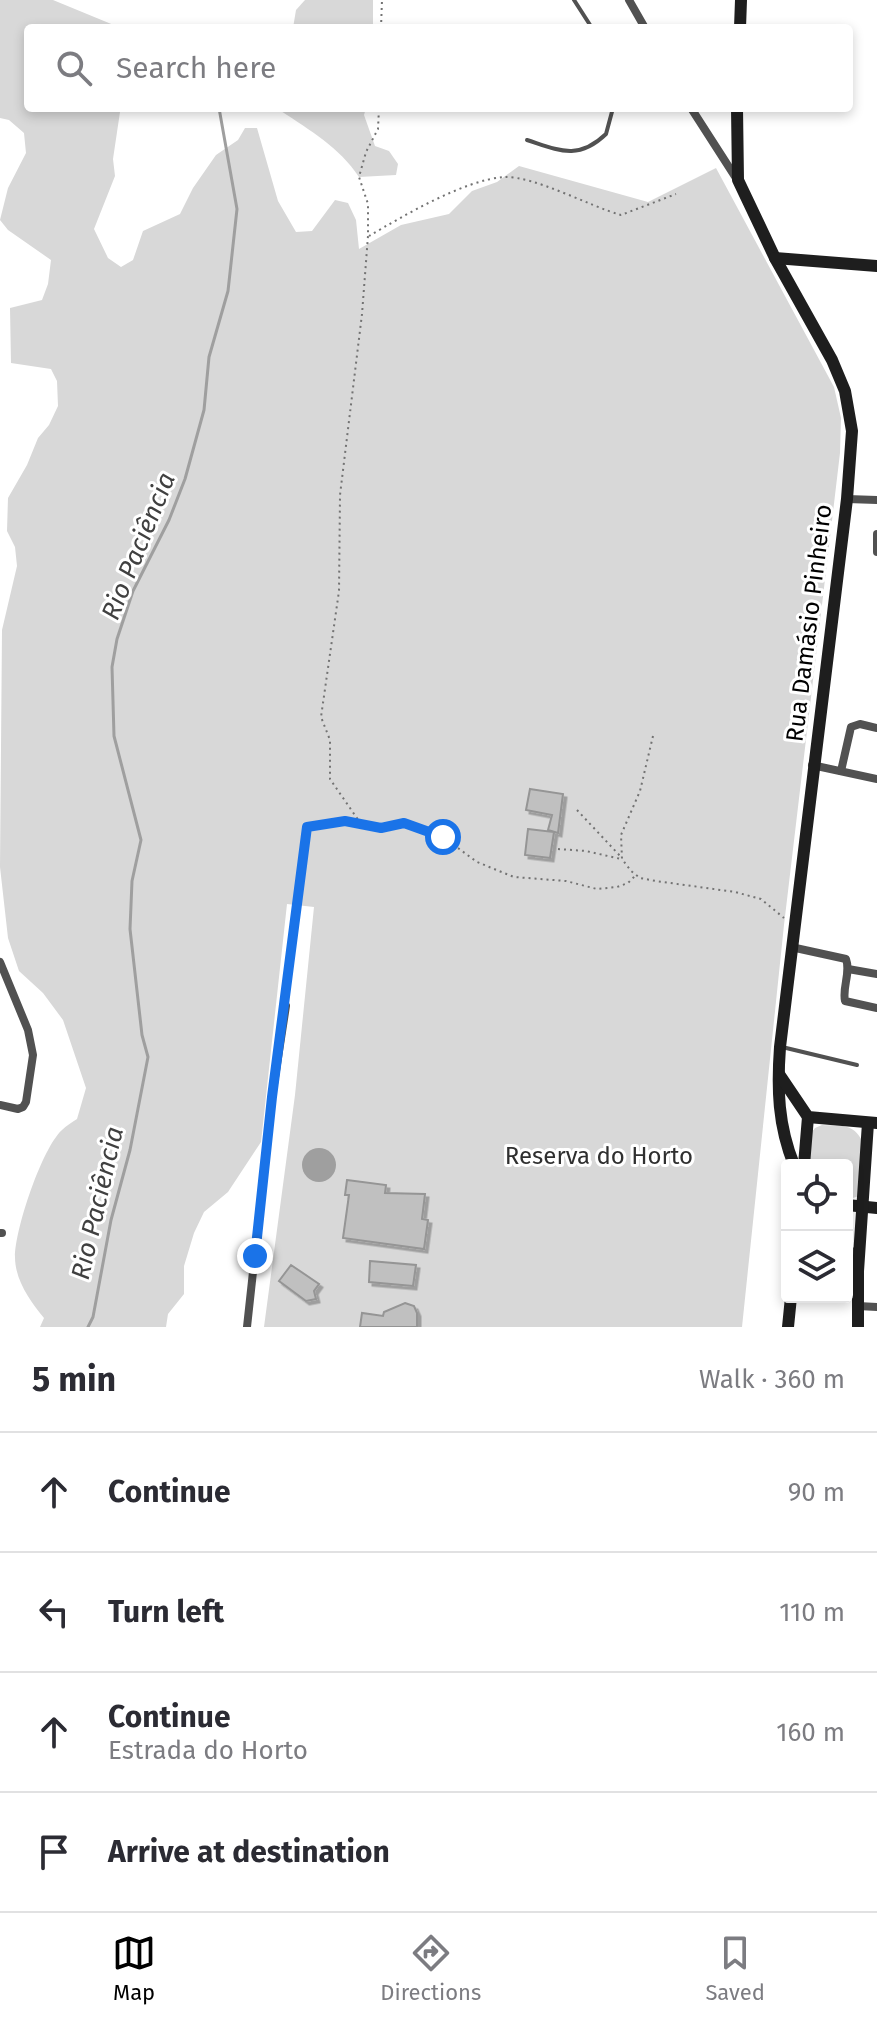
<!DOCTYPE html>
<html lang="en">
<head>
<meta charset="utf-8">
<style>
  :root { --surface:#fff; --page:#f2f2f3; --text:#2b2b33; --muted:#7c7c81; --line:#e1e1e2; --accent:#000 }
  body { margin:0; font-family:"Fira Sans",sans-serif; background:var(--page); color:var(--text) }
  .controls { position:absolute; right:24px; bottom:24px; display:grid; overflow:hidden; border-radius:8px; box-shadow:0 4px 12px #0003 }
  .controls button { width:72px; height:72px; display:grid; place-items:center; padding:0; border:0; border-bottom:2px solid var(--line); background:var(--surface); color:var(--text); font:40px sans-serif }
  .stop { position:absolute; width:24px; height:24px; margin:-18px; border:6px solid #1a73e8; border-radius:50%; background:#fff }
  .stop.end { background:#1a73e8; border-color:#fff; box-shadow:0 2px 8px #0008 }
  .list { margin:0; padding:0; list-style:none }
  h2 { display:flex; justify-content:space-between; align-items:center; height:104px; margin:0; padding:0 32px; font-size:34px }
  h2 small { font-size:26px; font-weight:400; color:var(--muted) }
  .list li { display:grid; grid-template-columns:52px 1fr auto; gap:24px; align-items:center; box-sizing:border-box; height:120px; padding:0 32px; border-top:2px solid var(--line) }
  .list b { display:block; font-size:30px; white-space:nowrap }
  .list p { margin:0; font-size:26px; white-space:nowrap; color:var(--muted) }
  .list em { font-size:26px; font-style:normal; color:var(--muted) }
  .icon { flex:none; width:44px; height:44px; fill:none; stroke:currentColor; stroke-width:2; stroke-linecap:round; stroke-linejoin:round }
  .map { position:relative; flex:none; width:877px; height:1327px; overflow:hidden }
  .search { position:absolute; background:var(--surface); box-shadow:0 4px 12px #0003; left:24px; right:24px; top:24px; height:88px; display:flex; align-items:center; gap:20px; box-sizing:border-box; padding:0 28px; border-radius:8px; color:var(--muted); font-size:30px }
  .sheet { height:584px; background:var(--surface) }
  nav { display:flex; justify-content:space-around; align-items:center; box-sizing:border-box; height:112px; border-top:2px solid var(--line); background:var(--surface); font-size:22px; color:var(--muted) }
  nav a { display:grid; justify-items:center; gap:4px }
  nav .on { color:var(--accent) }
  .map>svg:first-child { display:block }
  .green { fill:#d8d8d8 }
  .water { fill:#9f9f9f }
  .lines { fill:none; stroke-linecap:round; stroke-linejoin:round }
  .stream { stroke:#9f9f9f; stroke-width:3 }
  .building { fill:#c0c0c0; stroke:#959595; stroke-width:2; filter:url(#shadow) }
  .path { stroke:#737373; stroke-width:2; stroke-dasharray:2 4; stroke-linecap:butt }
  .lane { stroke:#515151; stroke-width:4 }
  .street { stroke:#515151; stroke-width:8 }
  .secondary { stroke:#1e1e1e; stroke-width:12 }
  .route { stroke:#1a73e8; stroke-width:10 }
  .labels { text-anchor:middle; stroke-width:6; stroke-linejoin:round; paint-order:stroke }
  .street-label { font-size:24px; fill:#000; stroke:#fff }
  .park-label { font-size:24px; fill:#2f2f2f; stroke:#fff }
  .water-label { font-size:26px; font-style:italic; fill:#404040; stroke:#fff }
</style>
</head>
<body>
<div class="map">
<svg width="877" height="1327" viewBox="0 0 877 1327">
  <defs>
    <filter id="shadow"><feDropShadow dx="3.5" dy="3.5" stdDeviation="0" flood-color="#0004"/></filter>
  </defs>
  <rect width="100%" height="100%" fill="#fff"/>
  <g class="green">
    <path d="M0 0H53L121 28H28V108H125L120 112 113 159 115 176 94 229 108 258 121 267 133 260 143 231 180 214 193 188 216 155 238 140 245 128H257L278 201 296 232 312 231 335 200 348 203 356 220 359 249 401 225 449 214 472 191 497 182 519 166 648 202 716 168 834 387 841 418 840 453 784 925 742 1327H264L295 1095 314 907 287 904 261 1142 228 1192 204 1212 194 1233 184 1266V1294L168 1314 166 1327H40L44 1318C30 1301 15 1280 15 1257 15 1229 42 1148 62 1130 66 1126 72 1122 77 1119L86 1088 63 1020 43 993 19 971 8 938 0 867 2 630 17 566 15 547 7 531 8 498 27 465 38 438 49 425 58 406 57 381 51 369 11 363 10 308 42 300 48 284 51 260 8 230 0 220 8 188 26 153 24 133 9 120 0 118Z"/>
    <path d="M305 0H373V28H293L296 10Z"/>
    <path d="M281 108H366L364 115 375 146 389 151 398 164 396 175 359 177C339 147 311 131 281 111Z"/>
    <path d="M822 1125C839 1126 854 1123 862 1141L859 1196 847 1200V1165H809L811 1133 815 1128Z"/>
  </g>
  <circle class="water" cx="319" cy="1165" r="17"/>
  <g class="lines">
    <path class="stream" d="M88 1327 93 1317 111 1220 130 1150 148 1057 142 1035 130 929 132 881 141 840 114 736 112 667 117 639 133 591 169 520 185 479 204 410 209 357 228 291 237 209 219 108"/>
  </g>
  <g class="building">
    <path d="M530 789 563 794 558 833 548 830 552 815 526 810Z"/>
    <path d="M528 829 554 832 550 858 525 855Z"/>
    <path d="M347 1180 386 1185 385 1193 425 1194 422 1219 428 1220 424 1249 343 1238 349 1195H345Z"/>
    <path d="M370 1261 416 1265 413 1286 369 1282Z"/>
    <path d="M291 1265 319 1284 314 1291 316 1299 306 1301 279 1281Z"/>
    <path d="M405 1303 414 1306 417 1313V1327H360L362 1313 383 1316 384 1312Z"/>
  </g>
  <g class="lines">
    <g class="path">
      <path d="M381 28 382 0"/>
      <path d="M369 236C403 216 464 180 504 177 535 176 589 206 621 215L676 194"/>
      <path d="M653 736 640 791 621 835 622 859 631 871 640 878 656 881 735 892 761 899 784 918"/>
      <path d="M577 810 622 858"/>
      <path d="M361 824 330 779V740L321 717 339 591 340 495 362 314 368 236V204L359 177 366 152 378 129 379 108"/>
      <path d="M558 849 586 851 621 859"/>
      <path d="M287 997 307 827 345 821 381 828 404 823 443 837 477 862 514 877 566 881 597 889 617 887 628 883 636 875"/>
    </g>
    <g class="lane">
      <path d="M574 0 592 28"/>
      <path d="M527 140C558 150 578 161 606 134L613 108"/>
      <path d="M782 1047 857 1065"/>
    </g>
    <g class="street">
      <path d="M629 0 645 28"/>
      <path d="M691 108 736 178"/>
      <path d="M847 499 877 500"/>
      <path d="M877 534V552"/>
      <path d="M812 765 877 779"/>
      <path d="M841 771 851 727 860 724 877 728"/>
      <path d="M791 947 846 959C851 973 842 987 845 1001L877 1008"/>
      <path d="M0 962 28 1030 33 1055 26 1102 23 1107 18 1109 0 1105"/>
      <path d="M848 969 877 974"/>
      <path d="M0 1233H2"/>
      <path d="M847 1251 859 1252"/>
      <path d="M858 1306 877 1307"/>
      <path d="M247 1327 272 1097 286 1006"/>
    </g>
    <g class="secondary">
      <path d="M740 28 741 0"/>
      <path d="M737 108 738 180 775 258 832 360 845 391 852 431 847 499 780 1047C777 1089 778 1125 794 1165"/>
      <path d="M775 258 877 266"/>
      <path d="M779 1074 808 1117 877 1123"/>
      <path d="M804 1165 808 1117"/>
      <path d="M847 1205 877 1208"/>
      <path d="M788 1327 791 1297"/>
      <path d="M858 1327V1271L868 1123"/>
    </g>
  </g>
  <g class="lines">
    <path class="route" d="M255 1256 272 1097 307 827 345 821 381 828 404 823 443 837"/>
  </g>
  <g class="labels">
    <g class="street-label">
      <text transform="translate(809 623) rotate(-83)" y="8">Rua Damásio Pinheiro</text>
    </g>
    <g class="park-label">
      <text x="599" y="1164">Reserva do Horto</text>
    </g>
    <g class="water-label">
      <text transform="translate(138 546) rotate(-68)" y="9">Rio Paciência</text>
      <text transform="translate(97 1203) rotate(-77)" y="9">Rio Paciência</text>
    </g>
  </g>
</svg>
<div class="controls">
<button><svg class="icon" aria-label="locate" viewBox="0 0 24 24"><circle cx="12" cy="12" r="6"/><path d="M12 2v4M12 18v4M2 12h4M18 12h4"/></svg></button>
<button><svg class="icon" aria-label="layers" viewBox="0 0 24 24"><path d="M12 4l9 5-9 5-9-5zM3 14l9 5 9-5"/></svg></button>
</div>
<div class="stop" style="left:443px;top:837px"></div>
<div class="stop end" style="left:255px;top:1256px"></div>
<div class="search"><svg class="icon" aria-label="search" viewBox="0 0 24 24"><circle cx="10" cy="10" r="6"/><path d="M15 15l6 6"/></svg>Search here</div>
</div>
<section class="sheet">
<h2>5 min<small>Walk · 360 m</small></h2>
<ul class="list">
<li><svg class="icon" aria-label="ahead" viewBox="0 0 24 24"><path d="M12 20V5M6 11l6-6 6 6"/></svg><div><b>Continue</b></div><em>90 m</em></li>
<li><svg class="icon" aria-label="left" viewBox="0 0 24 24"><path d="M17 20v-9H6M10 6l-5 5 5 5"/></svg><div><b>Turn left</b></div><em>110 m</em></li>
<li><svg class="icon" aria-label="ahead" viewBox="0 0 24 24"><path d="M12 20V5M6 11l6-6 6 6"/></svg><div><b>Continue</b><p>Estrada do Horto</p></div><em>160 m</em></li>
<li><svg class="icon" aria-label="arrive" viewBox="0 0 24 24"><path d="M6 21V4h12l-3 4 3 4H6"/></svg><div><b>Arrive at destination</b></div></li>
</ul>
</section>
<nav>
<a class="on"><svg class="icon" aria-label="map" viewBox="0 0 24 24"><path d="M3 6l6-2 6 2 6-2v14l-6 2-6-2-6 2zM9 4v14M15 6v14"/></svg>Map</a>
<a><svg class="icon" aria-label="directions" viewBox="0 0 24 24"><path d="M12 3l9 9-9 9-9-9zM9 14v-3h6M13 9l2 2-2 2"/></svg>Directions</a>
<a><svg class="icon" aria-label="saved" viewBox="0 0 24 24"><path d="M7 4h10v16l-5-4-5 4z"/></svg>Saved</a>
</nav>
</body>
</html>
